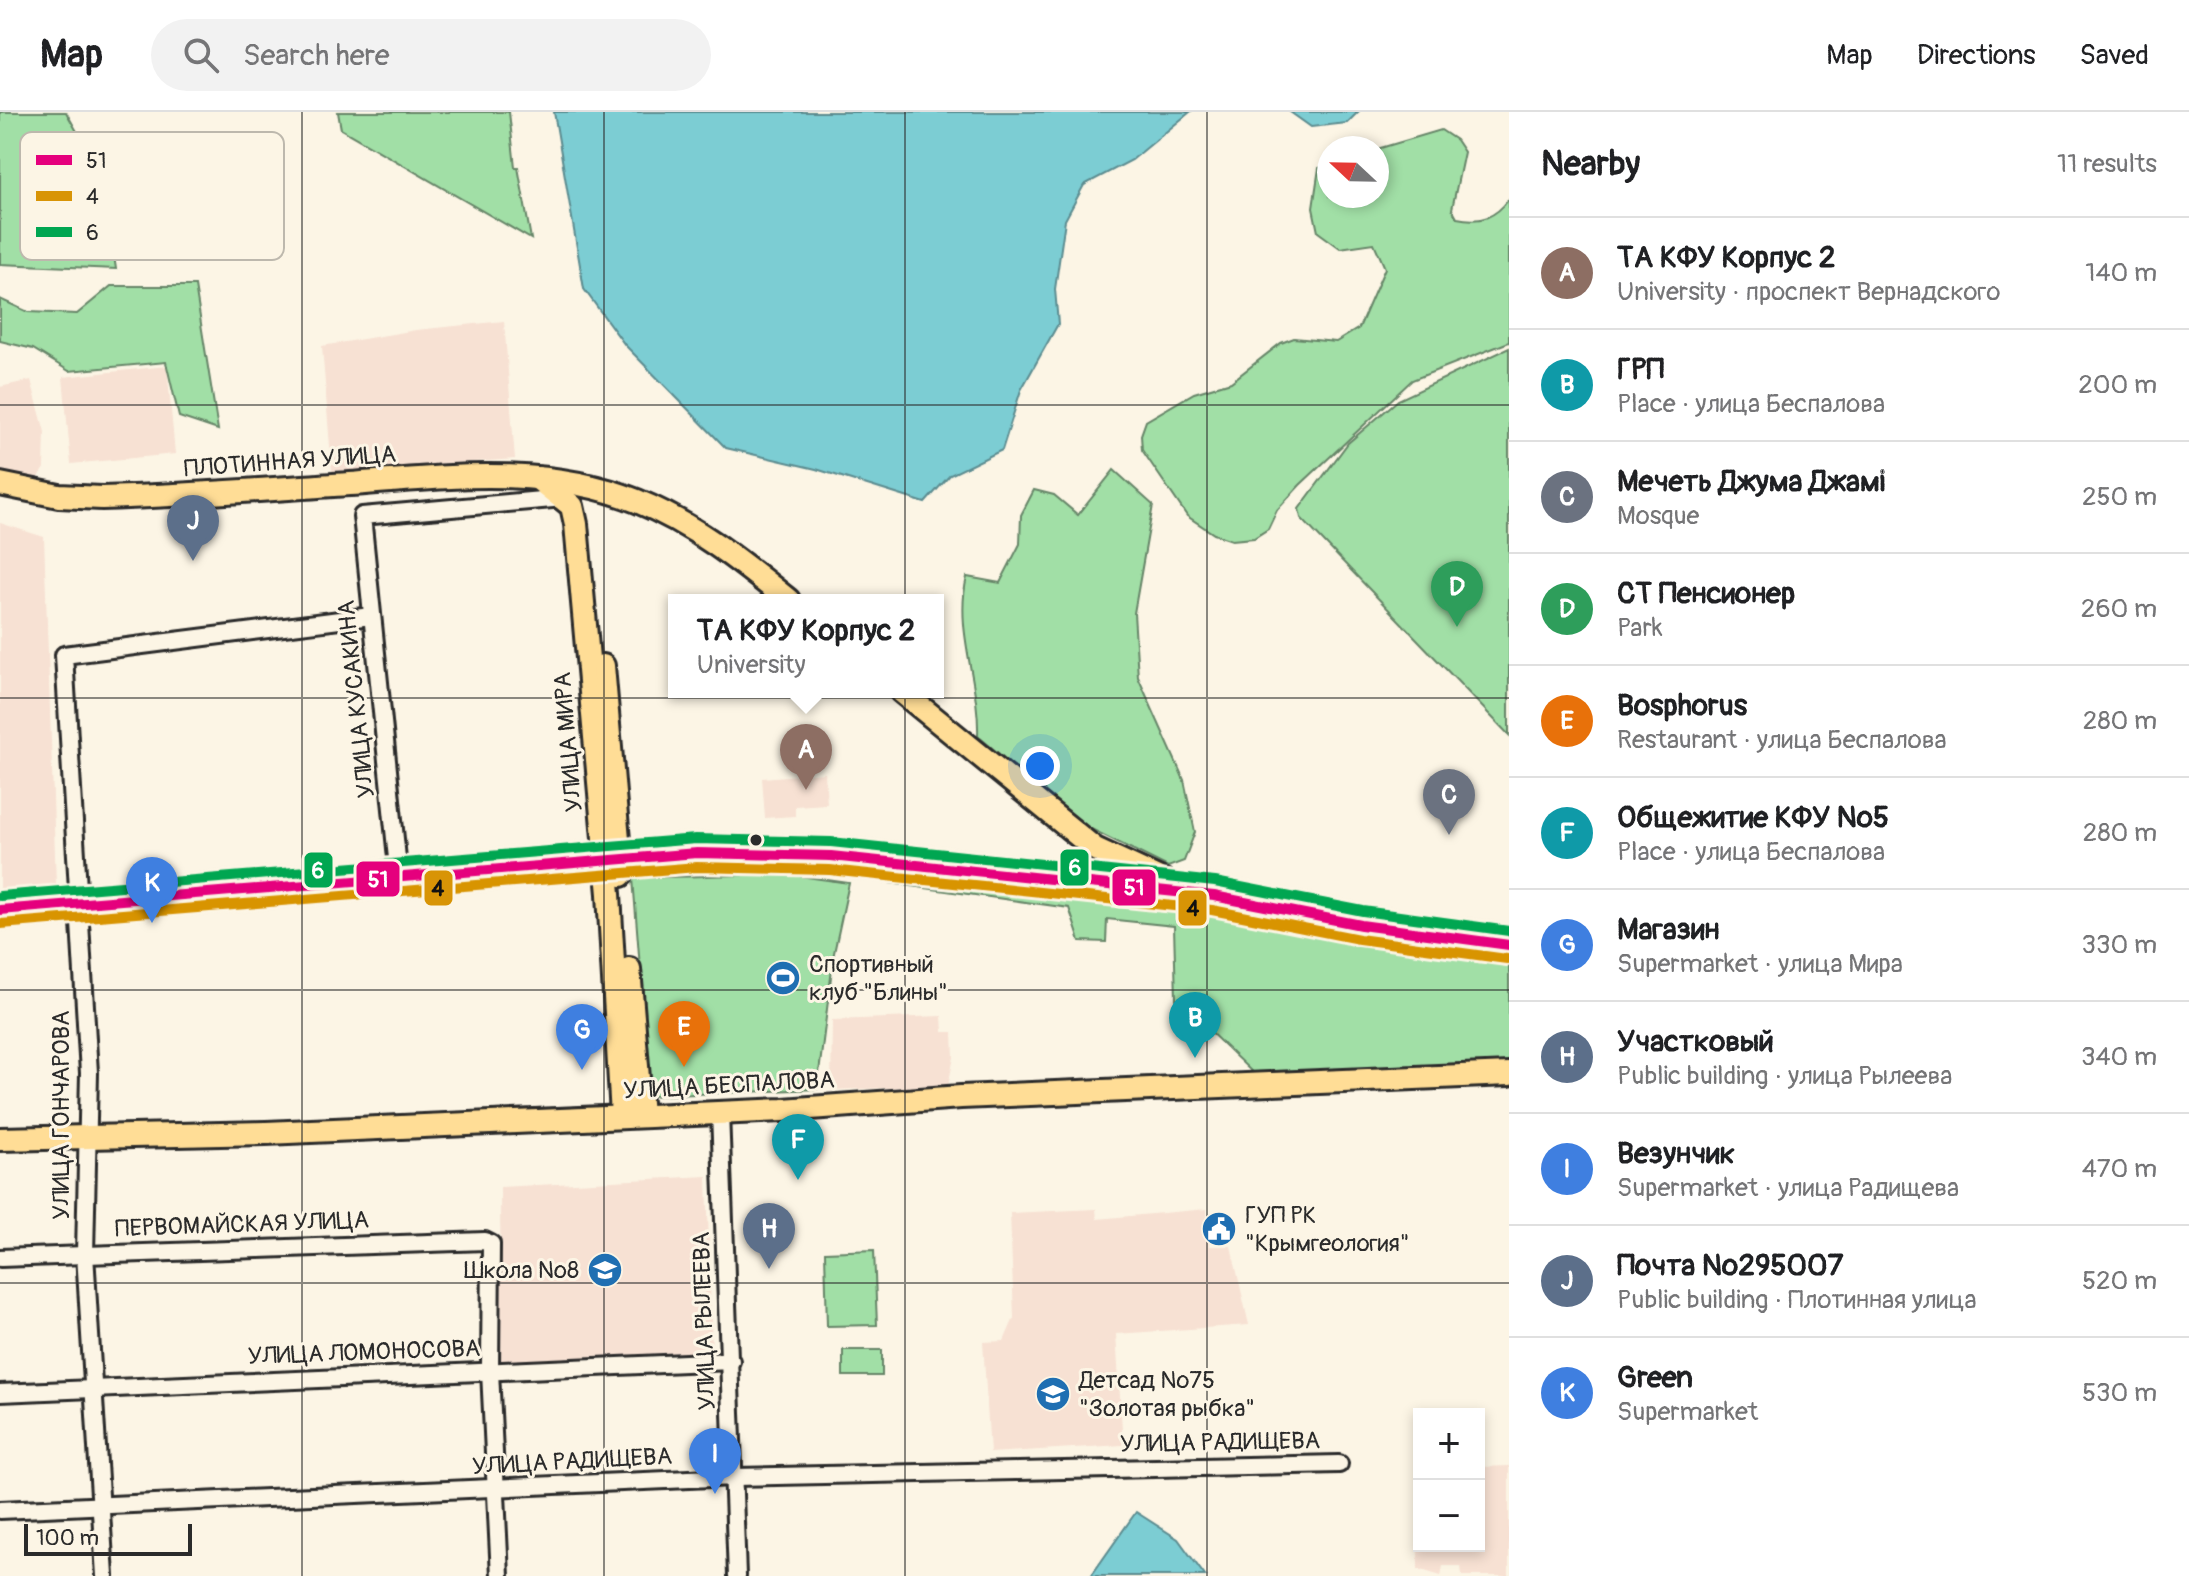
<!DOCTYPE html>
<html lang="en">
<head>
<meta charset="utf-8">
<style>
  :root { --surface:#fff; --page:#f2f2f2; --text:#202124; --muted:#757577; --line:#e0e0e0; --accent:#2563eb }
  body { margin:0; font-family:Pangolin,sans-serif; background:var(--page); color:var(--text) }
  .controls { position:absolute; right:24px; bottom:24px; display:grid; overflow:hidden; border-radius:0px; box-shadow:0 4px 12px #0003 }
  .controls button { width:72px; height:72px; display:grid; place-items:center; padding:0; border:0; border-bottom:2px solid var(--line); background:var(--surface); color:var(--text); font:40px sans-serif }
  .compass { position:absolute; left:1317px; top:24px; width:72px; height:72px; border-radius:50%; background:var(--surface); box-shadow:0 4px 12px #0003; rotate:292deg }
  .scale { position:absolute; left:24px; bottom:20px; width:168px; box-sizing:border-box; padding-left:8px; border:4px solid #2b2b2b; border-top:0; font-size:22px; line-height:28px; white-space:nowrap; color:#2b2b2b; -webkit-text-stroke:6px #fcf5e5; paint-order:stroke }
  .you { position:absolute; left:1040px; top:654px; width:28px; height:28px; margin:-20px; border:6px solid #fff; border-radius:50%; background:#1a73e8; box-shadow:0 0 0 12px #1a73e833 }
  .badge { display:grid; place-items:center; width:52px; height:52px; border-radius:50%; background:var(--accent); color:#fff; font-size:26px; font-weight:700 }
  .pin { position:absolute; translate:-50% -66px; filter:drop-shadow(0 2px 4px #0008) }
  .pin::after { content:''; position:absolute; top:42px; width:28px; height:24px; background:inherit; clip-path:polygon(0 0,100% 0,50% 100%) }
  .popup { position:absolute; left:668px; top:482px; width:276px; height:104px; box-sizing:border-box; display:grid; place-content:center; border-radius:0px; background:var(--surface); filter:drop-shadow(0 2px 6px #0005); font-size:26px; white-space:nowrap; color:var(--muted) }
  .popup b { font-size:30px; color:var(--text) }
  .popup::after { content:''; position:absolute; left:50%; top:100%; margin-left:-16px; border:16px solid transparent; border-top-color:var(--surface) }
  .list { margin:0; padding:0; list-style:none }
  h2 { display:flex; justify-content:space-between; align-items:center; height:104px; margin:0; padding:0 32px; font-size:34px }
  h2 small { font-size:26px; font-weight:400; color:var(--muted) }
  .list li { display:grid; grid-template-columns:52px 1fr auto; gap:24px; align-items:center; box-sizing:border-box; height:112px; padding:0 32px; border-top:2px solid var(--line) }
  .list b { display:block; font-size:30px; white-space:nowrap }
  .list p { margin:0; font-size:26px; white-space:nowrap; color:var(--muted) }
  .list em { font-size:26px; font-style:normal; color:var(--muted) }
  .icon { flex:none; width:44px; height:44px; fill:none; stroke:currentColor; stroke-width:2; stroke-linecap:round; stroke-linejoin:round }
  .map { position:relative; flex:none; width:1509px; height:1464px; overflow:hidden }
  header { display:flex; align-items:center; gap:48px; box-sizing:border-box; height:112px; padding:0 40px; background:var(--surface); border-bottom:2px solid var(--line) }
  header strong { font-size:38px }
  nav { display:flex; gap:44px; margin-inline-start:auto; font-size:28px }
  .search { width:560px; height:72px; background:var(--page); display:flex; align-items:center; gap:20px; box-sizing:border-box; padding:0 28px; border-radius:44px; color:var(--muted); font-size:30px }
  main { display:flex }
  aside { flex:1; background:var(--surface) }
  .map>svg:first-child { display:block }
  .built { fill:#f7e1d3 }
  .green { fill:#a1dfa6; stroke:#668568; stroke-width:2 }
  .water { fill:#7ccdd3; stroke:#5c8c90; stroke-width:2 }
  .lines { fill:none; stroke-linecap:round; stroke-linejoin:round }
  .minor-casing { stroke:#2b2b2b; stroke-width:22 }
  .major-casing { stroke:#2b2b2b; stroke-width:28 }
  .minor { stroke:#fcf5e5; stroke-width:16 }
  .major { stroke:#ffdd96; stroke-width:22 }
  .bus-1-casing { stroke:#fcf5e5; stroke-width:16 }
  .bus-2-casing { stroke:#fcf5e5; stroke-width:16 }
  .bus-3-casing { stroke:#fcf5e5; stroke-width:16 }
  .bus-1 { stroke:#e5007d; stroke-width:10 }
  .bus-2 { stroke:#d89406; stroke-width:10 }
  .bus-3 { stroke:#00a651; stroke-width:10 }
  .grid { fill:none; stroke:#2b2b2b; stroke-width:2; stroke-opacity:0.55 }
  .bus-dot { fill:#2b2b2b; stroke:#fcf5e5; stroke-width:3 }
  .labels { text-anchor:middle; stroke-width:6; stroke-linejoin:round; paint-order:stroke }
  .street-label { font-size:24px; fill:#2b2b2b; stroke:#fcf5e5 }
  .poi-label { font-size:24px; fill:#2b2b2b; stroke:#fcf5e5; text-anchor:start }
  .key { fill:#fcf5e5; stroke:#bdb8ad; stroke-width:2 }
  .key-label { font-size:22px; fill:#2b2b2b }
  .line-badge { stroke:#fcf5e5; stroke-width:3 }
  .badge-label { font-size:22px; text-anchor:middle; font-weight:bold; fill:#fff }
  .pale-badge-label { font-size:22px; text-anchor:middle; font-weight:bold; fill:#111 }
</style>
</head>
<body>
<header>
<strong>Map</strong>
<div class="search"><svg class="icon" aria-label="search" viewBox="0 0 24 24"><circle cx="10" cy="10" r="6"/><path d="M15 15l6 6"/></svg>Search here</div>
<nav><a>Map</a><a>Directions</a><a>Saved</a></nav>
</header>
<main>
<div class="map">
<svg width="1509" height="1464" viewBox="0 0 1509 1464">
  <rect width="100%" height="100%" fill="#fcf5e5"/>
  <filter id="ink" filterUnits="userSpaceOnUse"><feTurbulence type="fractalNoise" baseFrequency=".0125" numOctaves="2"/><feDisplacementMap in="SourceGraphic" scale="16" xChannelSelector="R" yChannelSelector="G"/><feConvolveMatrix kernelMatrix="1 2 1 2 8 2 1 2 1" color-interpolation-filters="sRGB"/></filter>
  <g filter="url(#ink)">
    <g class="built">
      <path d="M504 209 515 347 332 360 322 234 416 218Z"/>
      <path d="M167 254 175 342 71 352 63 265Z"/>
      <path d="M31 268 45 320 44 356 37 367 0 358V275Z"/>
      <path d="M0 411 44 425 56 772 0 777Z"/>
      <path d="M825 661 827 692 795 694V704L765 706 762 666Z"/>
      <path d="M942 904 943 920H953L954 945 948 974 831 978 832 908Z"/>
      <path d="M707 1064 712 1243 501 1253 500 1075Z"/>
      <path d="M1096 1097 1097 1107 1207 1097 1209 1134H1231L1249 1213 1116 1222 1123 1333 990 1341 983 1230 1004 1229 1014 1206 1010 1101Z"/>
      <path d="M1509 1354V1464H1462L1461 1454H1443L1441 1464 1418 1457 1417 1359 1419 1434H1479V1355Z"/>
    </g>
    <g class="green">
      <path d="M0 0H66L92 46 154 57 107 98 116 157 0 152Z"/>
      <path d="M338 0H509L515 55H518L531 127 341 17Z"/>
      <path d="M1441 18 1456 28 1464 40 1452 97 1457 106C1480 111 1495 106 1509 87V230L1412 268 1300 373 1277 398 1268 417 1254 426 1232 428 1214 422 1187 404 1142 338 1141 323 1146 309 1194 281 1231 270 1281 231 1294 226 1336 230 1359 216 1385 156 1374 131 1340 136 1318 120 1313 96 1319 56 1329 52V84H1377V37Z"/>
      <path d="M111 174H195L218 318 179 305 166 250 69 259 33 237 0 229V187L28 200 77 202Z"/>
      <path d="M1509 236V623L1301 406 1299 397 1348 331 1398 288Z"/>
      <path d="M1114 358 1153 393 1134 501 1138 565 1184 668 1195 720 1184 749 1168 755 1085 714 978 624C980 570 954 519 967 465L1000 471 1020 432 1021 403 1034 378 1054 383 1078 403Z"/>
      <path d="M889 759 1509 843V952L1254 962 1176 887 1174 814 1107 807 1106 830 1080 829 1069 796 888 771Z"/>
      <path d="M785 762 849 771 834 841 817 977 650 984 633 766Z"/>
      <path d="M874 1138 877 1213 827 1214 825 1140Z"/>
      <rect x="843" y="1238" width="39" height="26"/>
    </g>
    <g class="water">
      <path d="M554 0H1190L1132 48 1084 73 1065 108 1055 177 1058 212 1021 278 1002 338 950 363 925 391 816 357 726 336 625 233 584 177Z"/>
      <path d="M1290 0H1358L1347 11 1311 15Z"/>
      <path d="M1136 1400 1178 1427 1205 1464H1091Z"/>
    </g>
    <g class="lines">
      <g class="minor-casing">
        <g id="minor">
          <path d="M399 766 362 404 564 386"/>
          <path d="M720 1000 737 1464"/>
          <path d="M0 1146 485 1129 491 1132 490 1259 500 1464"/>
          <path d="M0 1281 731 1249"/>
          <path d="M0 1398 734 1365 1339 1352"/>
          <path d="M105 1464 85 1142 89 961 64 543 371 504"/>
        </g>
      </g>
      <g class="major-casing">
        <g id="major">
          <path d="M537 366 572 394 576 412 609 782 622 1004"/>
          <path d="M0 372 59 384 102 386C185 384 268 377 350 372 446 365 545 352 637 389 694 412 741 450 788 488"/>
          <path d="M603 554 621 763"/>
          <path d="M902 580 1095 737 1166 770"/>
          <path d="M1203 781 1361 813 1509 833"/>
          <path d="M0 798 736 740 831 744 1214 784"/>
          <path d="M629 857 641 1003"/>
          <path d="M0 1027 266 1021 783 998 961 985 1509 962"/>
        </g>
      </g>
      <use href="#minor" class="minor"/>
      <use href="#major" class="major"/>
      <g class="bus-1-casing">
        <path id="bus-1" d="M0 798 697 741 831 744 1214 784 1361 813 1509 833"/>
      </g>
      <g class="bus-2-casing">
        <path id="bus-2" d="M1 812 697 755 830 758 1212 798 1359 827 1507 847"/>
      </g>
      <g class="bus-3-casing">
        <path id="bus-3" d="M0 784 696 727 831 730 1215 770 1363 799 1509 819"/>
      </g>
      <use href="#bus-1" class="bus-1"/>
      <use href="#bus-2" class="bus-2"/>
      <use href="#bus-3" class="bus-3"/>
    </g>
  </g>
  <path class="grid" d="M302 0V1464M604 0V1464M905 0V1464M1207 0V1464M0 293H1509M0 586H1509M0 878H1509M0 1171H1509"/>
  <defs>
    <g id="stadium-disc" transform="scale(1.8)"><circle r="9.5" fill="#1f6fb2" stroke="#fcf5e5"/><path d="M0-5a6.5 5 0 1 0 0 10a6.5 5 0 1 0 0-10ZM-3.5-1.8h7v3.6h-7Z" fill="#fff"/></g>
    <g id="civic-disc" transform="scale(1.8)"><circle r="9.5" fill="#1f6fb2" stroke="#fcf5e5"/><path d="M-.6-6.5H3V-4.5H.6V-3L4-1V1h2V6H-6V1h2V-1L-.6-3ZM-1.2 2.5V6h2.4V2.5Z" fill="#fff"/></g>
    <g id="school-disc" transform="scale(1.8)"><circle r="9.5" fill="#1f6fb2" stroke="#fcf5e5"/><path d="M0-5L7-2L0 1L-7-2ZM-4 1L0 2.5L4 1V4Q0 6-4 4Z" fill="#fff"/></g>
  </defs>
  <g fill-rule="evenodd">
    <use href="#stadium-disc" x="783" y="866"/>
    <use href="#civic-disc" x="1219" y="1117"/>
    <use href="#school-disc" x="605" y="1158"/>
    <use href="#school-disc" x="1053" y="1282"/>
  </g>
  <circle class="bus-dot" cx="756" cy="728" r="7"/>
  <g class="labels">
    <g class="street-label">
      <text transform="translate(290 349) rotate(-4)" y="8">ПЛОТИННАЯ УЛИЦА</text>
      <text transform="translate(356 587) rotate(-96)" y="8">УЛИЦА КУСАКИНА</text>
      <text transform="translate(568 630) rotate(-95)" y="8">УЛИЦА МИРА</text>
      <text transform="translate(729 973) rotate(-3)" y="8">УЛИЦА БЕСПАЛОВА</text>
      <text transform="translate(61 1003) rotate(-90)" y="8">УЛИЦА ГОНЧАРОВА</text>
      <text transform="translate(242 1112) rotate(-2)" y="8">ПЕРВОМАЙСКАЯ УЛИЦА</text>
      <text transform="translate(704 1209) rotate(-92)" y="8">УЛИЦА РЫЛЕЕВА</text>
      <text transform="translate(364 1240) rotate(-2)" y="8">УЛИЦА ЛОМОНОСОВА</text>
      <text transform="translate(1220 1330) rotate(-1)" y="8">УЛИЦА РАДИЩЕВА</text>
      <text transform="translate(572 1349) rotate(-3)" y="8">УЛИЦА РАДИЩЕВА</text>
    </g>
    <g class="poi-label">
      <text x="809" y="860">Спортивный<tspan x="809" dy="28">клуб "Блины"</tspan></text>
      <text x="1245" y="1111">ГУП РК<tspan x="1245" dy="28">"Крымгеология"</tspan></text>
      <text x="579" y="1166" text-anchor="end">Школа №8</text>
      <text x="1079" y="1276">Детсад №75<tspan x="1079" dy="28">"Золотая рыбка"</tspan></text>
    </g>
  </g>
  <rect x="20" y="20" width="264" height="128" rx="12" class="key"/>
  <rect x="36" y="43" width="36" height="10" fill="#e5007d"/>
  <rect x="36" y="79" width="36" height="10" fill="#d89406"/>
  <rect x="36" y="115" width="36" height="10" fill="#00a651"/>
  <g class="key-label">
    <text x="86" y="56">51</text>
    <text x="86" y="92">4</text>
    <text x="86" y="128">6</text>
  </g>
  <g class="line-badge">
    <rect x="1059" y="736" width="31" height="39" rx="8" fill="#00a651"/>
    <rect x="303" y="739" width="31" height="38" rx="8" fill="#00a651"/>
    <rect x="355" y="748" width="46" height="38" rx="8" fill="#e5007d"/>
    <rect x="1111" y="756" width="46" height="39" rx="8" fill="#e5007d"/>
    <rect x="423" y="757" width="31" height="38" rx="8" fill="#d89406"/>
    <rect x="1177" y="777" width="31" height="38" rx="8" fill="#d89406"/>
  </g>
  <g class="badge-label">
    <text x="1075" y="763">6</text>
    <text x="318" y="766">6</text>
    <text x="378" y="775">51</text>
    <text x="1134" y="783">51</text>
  </g>
  <g class="pale-badge-label">
    <text x="438" y="784">4</text>
    <text x="1193" y="804">4</text>
  </g>
</svg>
<div class="controls">
<button>+</button>
<button>−</button>
</div>
<svg class="compass" viewBox="-18 -18 36 36"><path d="M0-13l5 13h-10z" fill="#e53935"/><path d="M0 13l5-13h-10z" fill="#757577"/></svg>
<div class="scale">100 m</div>
<div class="you"></div>
<div class="pin badge" style="left:806px;top:678px;background:#8d6e63">A</div>
<div class="popup"><b>ТА КФУ Корпус 2</b>University</div>
<div class="pin badge" style="left:1195px;top:946px;background:#0f9aa8">B</div>
<div class="pin badge" style="left:1449px;top:723px;background:#6b7280">C</div>
<div class="pin badge" style="left:1457px;top:515px;background:#2e9e5b">D</div>
<div class="pin badge" style="left:684px;top:955px;background:#e8710a">E</div>
<div class="pin badge" style="left:798px;top:1068px;background:#0f9aa8">F</div>
<div class="pin badge" style="left:582px;top:958px;background:#3f7fe0">G</div>
<div class="pin badge" style="left:769px;top:1157px;background:#5c6f8a">H</div>
<div class="pin badge" style="left:715px;top:1382px;background:#3f7fe0">I</div>
<div class="pin badge" style="left:193px;top:449px;background:#5c6f8a">J</div>
<div class="pin badge" style="left:152px;top:811px;background:#3f7fe0">K</div>
</div>
<aside>
<h2>Nearby<small>11 results</small></h2>
<ul class="list">
<li><span class="badge" style="background:#8d6e63">A</span><div><b>ТА КФУ Корпус 2</b><p>University · проспект Вернадского</p></div><em>140 m</em></li>
<li><span class="badge" style="background:#0f9aa8">B</span><div><b>ГРП</b><p>Place · улица Беспалова</p></div><em>200 m</em></li>
<li><span class="badge" style="background:#6b7280">C</span><div><b>Мечеть Джума Джамі</b><p>Mosque</p></div><em>250 m</em></li>
<li><span class="badge" style="background:#2e9e5b">D</span><div><b>СТ Пенсионер</b><p>Park</p></div><em>260 m</em></li>
<li><span class="badge" style="background:#e8710a">E</span><div><b>Bosphorus</b><p>Restaurant · улица Беспалова</p></div><em>280 m</em></li>
<li><span class="badge" style="background:#0f9aa8">F</span><div><b>Общежитие КФУ №5</b><p>Place · улица Беспалова</p></div><em>280 m</em></li>
<li><span class="badge" style="background:#3f7fe0">G</span><div><b>Магазин</b><p>Supermarket · улица Мира</p></div><em>330 m</em></li>
<li><span class="badge" style="background:#5c6f8a">H</span><div><b>Участковый</b><p>Public building · улица Рылеева</p></div><em>340 m</em></li>
<li><span class="badge" style="background:#3f7fe0">I</span><div><b>Везунчик</b><p>Supermarket · улица Радищева</p></div><em>470 m</em></li>
<li><span class="badge" style="background:#5c6f8a">J</span><div><b>Почта №295007</b><p>Public building · Плотинная улица</p></div><em>520 m</em></li>
<li><span class="badge" style="background:#3f7fe0">K</span><div><b>Green</b><p>Supermarket</p></div><em>530 m</em></li>
</ul>
</aside>
</main>
</body>
</html>
